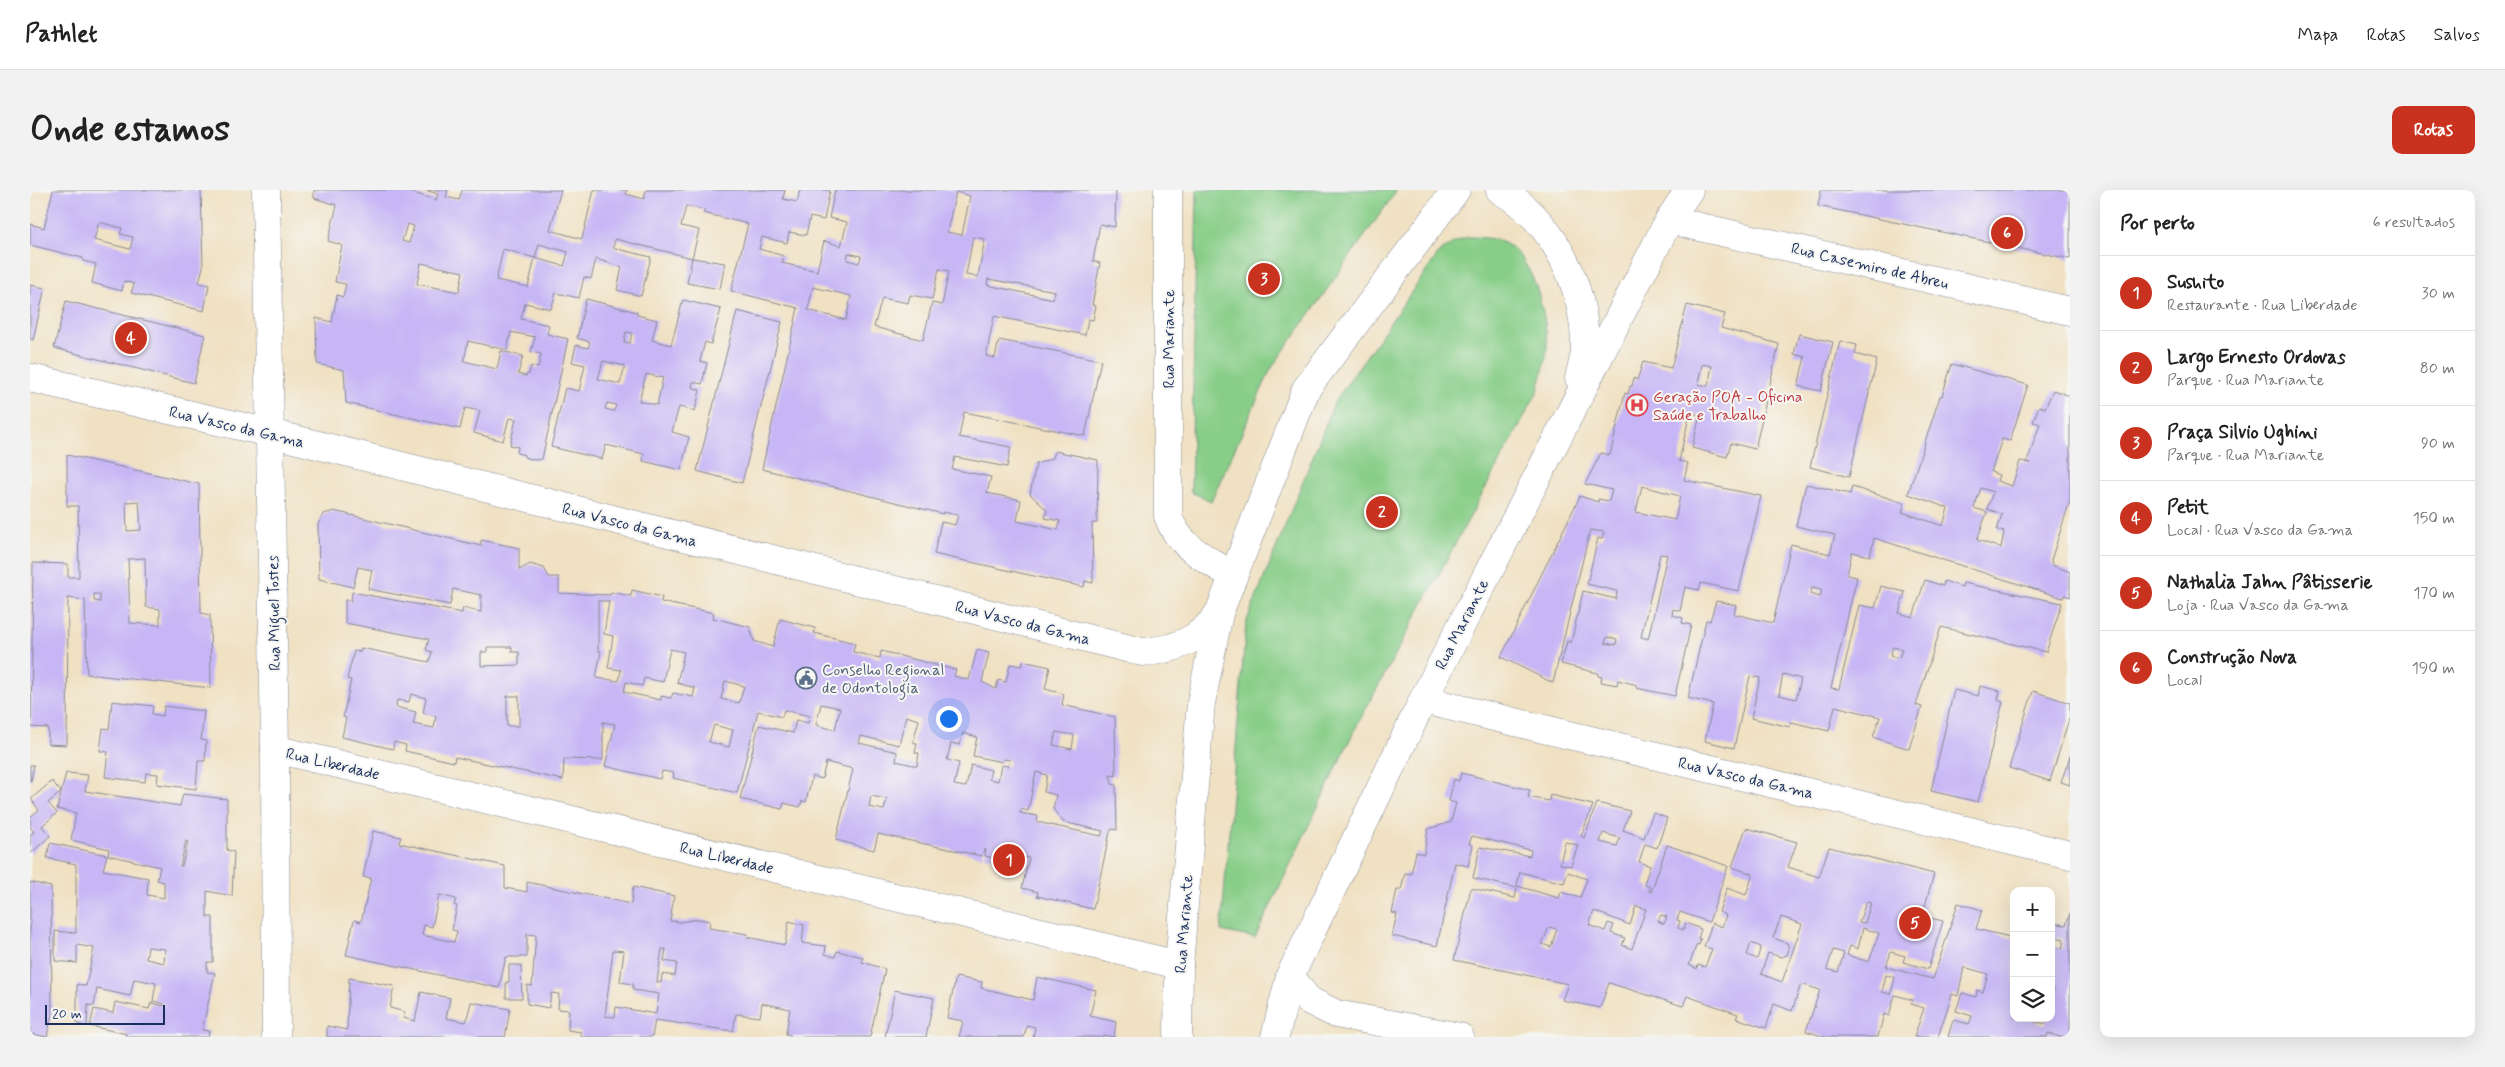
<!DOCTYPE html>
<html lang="pt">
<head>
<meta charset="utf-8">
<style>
  :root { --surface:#fff; --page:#f2f2f2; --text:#222; --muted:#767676; --line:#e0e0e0; --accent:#c8321e }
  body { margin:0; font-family:Mynerve,sans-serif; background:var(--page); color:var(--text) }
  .controls { position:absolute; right:15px; bottom:15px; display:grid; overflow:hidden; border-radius:10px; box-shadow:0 5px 20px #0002 }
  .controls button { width:45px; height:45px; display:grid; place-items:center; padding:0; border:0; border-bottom:1px solid var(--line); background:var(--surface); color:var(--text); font:25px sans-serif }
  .scale { position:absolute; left:15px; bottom:12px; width:120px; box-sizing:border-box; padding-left:5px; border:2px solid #1b2f5e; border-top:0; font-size:14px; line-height:18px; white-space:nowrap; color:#1b2f5e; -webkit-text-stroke:4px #f6f6f2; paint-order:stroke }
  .you { position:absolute; left:918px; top:528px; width:18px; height:18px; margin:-12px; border:4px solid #fff; border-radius:50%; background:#1a73e8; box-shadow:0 0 0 8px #1a73e833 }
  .badge { display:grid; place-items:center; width:32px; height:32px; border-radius:50%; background:var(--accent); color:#fff; font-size:16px; font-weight:700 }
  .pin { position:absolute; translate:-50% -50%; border:2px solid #fff; box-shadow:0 1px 5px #0006 }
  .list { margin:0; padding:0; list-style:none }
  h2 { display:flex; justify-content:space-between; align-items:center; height:65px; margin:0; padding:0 20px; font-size:21px }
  h2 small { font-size:16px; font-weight:400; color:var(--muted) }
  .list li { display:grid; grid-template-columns:32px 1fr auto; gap:15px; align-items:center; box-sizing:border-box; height:75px; padding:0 20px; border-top:1px solid var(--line) }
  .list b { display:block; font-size:19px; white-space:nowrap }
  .list p { margin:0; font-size:16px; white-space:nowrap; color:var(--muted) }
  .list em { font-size:16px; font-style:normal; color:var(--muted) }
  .icon { flex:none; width:28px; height:28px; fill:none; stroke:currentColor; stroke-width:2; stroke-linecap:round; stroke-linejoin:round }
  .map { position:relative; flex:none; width:2040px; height:847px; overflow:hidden; border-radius:10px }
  header { display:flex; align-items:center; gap:30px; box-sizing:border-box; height:70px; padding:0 25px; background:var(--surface); border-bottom:1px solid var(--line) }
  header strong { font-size:24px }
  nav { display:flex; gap:28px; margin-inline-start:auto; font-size:18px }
  .intro { display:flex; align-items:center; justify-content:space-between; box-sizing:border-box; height:120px; padding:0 30px }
  h1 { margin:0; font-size:35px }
  .button { padding:12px 22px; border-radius:10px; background:var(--accent); color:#fff; font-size:18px; font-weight:700 }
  main { display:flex; gap:30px; padding:0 30px }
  aside { flex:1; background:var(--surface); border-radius:10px; box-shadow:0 5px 20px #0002 }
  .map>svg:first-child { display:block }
  .green { fill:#88ce88; stroke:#527e73 }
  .building { fill:#c6b6f5; fill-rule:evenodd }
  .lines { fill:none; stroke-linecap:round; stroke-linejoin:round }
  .street-casing { stroke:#868890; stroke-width:29 }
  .secondary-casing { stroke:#868890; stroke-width:29 }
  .street { stroke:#fff; stroke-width:28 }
  .secondary { stroke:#fff; stroke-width:28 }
  .labels { text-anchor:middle; stroke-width:4; stroke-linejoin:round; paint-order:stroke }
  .street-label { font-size:16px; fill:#1b2f5e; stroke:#f6f6f2 }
  .health-label { font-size:16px; fill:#be3a42; stroke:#f6f6f2; text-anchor:start }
  .service-label { font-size:16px; fill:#4e5e75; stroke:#f6f6f2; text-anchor:start }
</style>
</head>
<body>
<header>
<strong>Pathlet</strong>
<nav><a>Mapa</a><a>Rotas</a><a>Salvos</a></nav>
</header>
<div class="intro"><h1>Onde estamos</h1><a class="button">Rotas</a></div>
<main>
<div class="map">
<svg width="2040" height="847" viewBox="0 0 2040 847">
  <rect width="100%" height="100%" fill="#f6f6f2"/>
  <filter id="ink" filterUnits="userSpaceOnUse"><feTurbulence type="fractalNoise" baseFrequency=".02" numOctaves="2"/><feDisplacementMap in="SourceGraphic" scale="10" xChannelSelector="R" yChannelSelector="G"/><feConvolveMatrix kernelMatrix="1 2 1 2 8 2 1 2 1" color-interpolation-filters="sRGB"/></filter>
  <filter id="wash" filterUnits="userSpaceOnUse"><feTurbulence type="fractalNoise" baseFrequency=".0096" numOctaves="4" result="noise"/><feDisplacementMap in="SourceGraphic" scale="20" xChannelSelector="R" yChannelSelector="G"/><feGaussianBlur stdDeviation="1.12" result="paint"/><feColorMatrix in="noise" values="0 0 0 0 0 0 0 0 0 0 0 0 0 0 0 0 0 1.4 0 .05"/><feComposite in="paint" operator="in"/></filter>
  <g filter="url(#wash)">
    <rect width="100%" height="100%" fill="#f0e1c3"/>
    <g class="green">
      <path d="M1167 0H1367L1241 179 1181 311 1161 302Z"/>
      <path d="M1438 47C1453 47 1470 48 1482 58 1506 79 1516 125 1517 155 1517 170 1511 187 1508 201L1325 539 1225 748 1191 741 1216 433 1305 211 1409 63 1423 53Z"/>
    </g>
    <g id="blocks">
      <g class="building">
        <path d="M23 0H171L173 77 169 93 179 95 174 121 101 103 104 94 94 91 92 101 62 93 66 74 53 71V68L0 55V34L14 38ZM69 32 92 38 90 44 103 47 100 59 64 50Z"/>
        <path d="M284 0H373L406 10 408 4 395 0H418L416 7 429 10 432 0H531L520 40 552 49 564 0H597L596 4 614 9 616 0H755L753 9 767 12 770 0H800L794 30 780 27 776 45 759 42 757 53 732 47 729 59 754 66 752 73 787 81 794 51 811 56 817 32 799 28 805 0H1086L1085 37 1070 34 1063 71 1070 73 1062 115 1066 116 1063 130 1058 129 1055 145 964 126 956 166 965 168 969 150 1071 170 1055 246 934 222 929 247 981 257 977 277 925 267 922 279 961 287 957 303 991 310 987 331 1028 340 1030 331 1015 328 1017 320 1000 304 1006 274 1023 268 1025 261 1068 270 1067 333H1062L1063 393 1055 391 1054 397 904 364 911 332 925 335 928 325 913 322V324L732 279 768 118 701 101 718 34 673 23 675 20 656 16 651 36 669 40 662 68 585 49 583 58 621 67 611 106 587 100 592 77 566 69 561 89 554 87 549 108 526 103 521 119 495 113 491 129 519 135 517 144 538 149 512 269 505 270 494 267V265L487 263 488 257 480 255 486 229 479 228 473 251 444 243 450 221 435 218 430 239 316 213 314 180 287 174 286 128 302 132 307 105 313 107 316 94 305 92 312 55 298 51 307 15 284 8ZM926 2 940 6 932 45 917 42ZM377 34 384 36 379 53 372 51ZM943 47 955 49 948 87 936 85ZM509 54 538 62 534 76 505 68 498 97 466 90 473 59 505 68ZM818 63 831 66 829 73 817 70ZM391 73 433 82 429 102 387 94ZM909 79 919 81 912 115 902 113 893 150 844 137 852 108 878 113 880 105 902 109ZM958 89 1025 101 1023 109 957 95ZM783 97 821 106 816 130 778 120ZM481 142 505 147 501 162 511 164 508 178 501 176 499 184H497L496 186 488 184 493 166 471 161 467 179 434 171 438 151 477 160Z"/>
        <path d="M1791 0H2040V69L1788 16Z"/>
        <path d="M662 68 695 73 690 99 657 93Z"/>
        <path d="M0 95 15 98 3 150 0 149Z"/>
        <path d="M556 109 607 122V125L627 130 622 150 641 155 653 110 691 119 681 154 675 152 670 171 677 173 672 194 663 192 662 197 670 200 665 221 649 217 642 242 659 247 651 280 613 271 614 264 576 255 572 269 521 257 535 198 549 201 555 175 542 172 546 155 558 158 560 152 547 148ZM596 142 602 143 600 153 594 152ZM573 171 595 176 590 194 568 189ZM616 184 633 188 627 215 609 211ZM577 213 586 215 584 221 575 219Z"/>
        <path d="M36 111 175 145 164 193 24 158Z"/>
        <path d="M1657 115 1695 124 1691 138 1749 154 1725 259 1701 253 1697 267 1662 258 1670 225 1660 223 1649 271 1658 273 1654 290 1731 306 1709 401 1671 393 1669 400 1655 397 1650 421 1643 419 1642 425 1653 428 1652 433 1661 435 1645 506 1606 498 1607 495 1588 490 1587 495 1571 492 1572 487 1568 486V483L1531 474 1537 451 1541 453 1553 401 1586 409 1587 401 1557 394 1568 348 1572 349 1574 342 1560 340 1523 493 1471 467 1550 306 1568 312V309L1579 311 1582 300 1555 294 1571 263 1580 265 1595 203 1598 204 1600 196H1602L1604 188 1607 190 1613 172 1641 178ZM1672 174 1682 176 1678 196 1668 194ZM1612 296 1650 306 1645 330 1606 322ZM1630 364 1637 365 1618 449 1611 447ZM1577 447 1587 449 1586 455 1575 453Z"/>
        <path d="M707 121 752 132 712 293 667 281Z"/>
        <path d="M1769 144 1803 152 1791 201 1768 196 1775 167 1764 164Z"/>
        <path d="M1810 151 1827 155 1825 164 1847 170 1819 287 1780 277Z"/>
        <path d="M1922 174 1998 195 1980 251 1972 249 1961 282 1969 285 1967 291 1982 296 1990 271 2001 273 1997 272 2010 234 2003 232 2009 216 2015 218 2023 200 2040 206V311L2021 370 2022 375 2040 382V407L2034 405 2033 408 1844 348 1840 366 1822 362 1817 385 1827 387 1801 498 1809 499 1829 415 1845 418 1851 396 1875 402 1869 423 1883 427 1895 390 1913 396 1914 391 1932 397 1933 393 2032 413 2016 462 1911 437 1886 515 1892 517 1879 559 1843 547 1850 527 1805 516 1799 541 1761 532 1760 537 1721 528 1730 488 1720 486 1704 558 1675 551 1683 514 1658 508 1676 430 1680 431 1686 411 1706 415 1704 424 1743 433 1761 354 1800 364 1805 345 1766 336 1776 294 1820 304 1822 297 1875 313 1872 322 1913 336 1918 318 1878 304 1910 206H1912ZM1951 298 1963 302 1957 319 1972 324 1967 340 1974 342 1971 358 1947 350 1957 322 1944 318ZM1782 398 1792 400 1790 407 1780 404ZM1863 457 1872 459 1869 468 1860 466ZM1753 484 1771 489 1766 509 1749 505Z"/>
        <path d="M37 265 169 294 171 423 180 425 181 498 57 484 55 410 38 408 37 555 18 554V538L1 537 3 373 38 374V387H49L48 316H37ZM109 311 111 340 97 341 96 312ZM115 368 116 417 130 419V435L100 433 98 369ZM64 404H70V412L64 411Z"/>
        <path d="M304 321 451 356V350L489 358V380L500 374 514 378 519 387H529V403L580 405 581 402 601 406 602 400 632 407 631 412 684 423 683 428 720 437 724 451 743 457 750 429 785 438 784 443 825 453 823 462 850 468 851 461 926 480 924 486 939 490 947 460 959 463 952 492 966 499 968 490 976 492 980 474 992 476 993 471 1020 477 1015 499 1034 504 1032 515 1085 527 1086 586 1080 585 1082 594 1086 595 1087 640 1082 639 1080 642 1063 719 1007 706 1008 702 992 698 999 668 986 666 984 672 955 666 956 660 954 659 952 666 848 644 844 660 806 650 823 579 796 572 792 589 782 586 776 612 772 611 770 617 754 613 752 619 710 609 729 535 763 543 766 530 778 533 780 526 754 520 752 527 728 521 707 603 643 588 644 583 632 581 630 589 575 576 585 534 573 532V570L534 569 533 590 425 567 424 572 375 561 376 555 364 552 363 559 312 547 316 528 313 527 321 490 317 489 324 461 330 462 331 458 399 472 402 462 396 460 399 449 315 433V410L321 411 322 402 432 423 433 418 451 422V405L423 399 420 415 338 399 342 380 328 377 323 397 289 389 288 334 294 324ZM568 411H579L574 444 583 446 578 478 591 480 589 491 566 488 571 461H568ZM457 457H482V462H489V475L451 476V462H457ZM640 459 654 462 647 493 665 498 663 507 643 503 641 508 631 506V510L594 502 596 492 612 496 614 488 633 492ZM695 491 714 496 709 513 691 509ZM381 504 396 508 393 523 406 526 404 538 383 534 386 522 366 517 367 510 379 512ZM477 506H489V536H477ZM791 514 810 518 805 540 786 535ZM876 526 889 530 883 552 887 553 885 563H889L887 576 866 571 867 562 829 553 831 546 869 555ZM684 535 703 540 699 557 679 552ZM1026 542 1044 545 1042 559 1023 555ZM933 543 947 547 943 566 972 572 973 569 980 570 978 576 971 575 968 591 959 589 961 580 941 575 936 597 924 595 929 573 917 570 921 553 930 555ZM1006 582 1017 585 1014 602 1026 605 1023 619 1033 632 1073 641 1071 646 1007 632 1008 626 990 623 991 619 998 621ZM841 606 857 609 854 620 839 617Z"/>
        <path d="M1950 496 1970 501 1968 510 1973 512 1948 612 1901 601 1924 500 1948 506Z"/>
        <path d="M2003 501 2040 513V526L2020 591 1979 578Z"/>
        <path d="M82 511 123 516 122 524 133 526 134 516 174 521 171 550 176 551 175 571H168L166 599 127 594 128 584 116 583 115 592 75 587 78 562 70 561 73 538 79 539Z"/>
        <path d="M2040 566V595L2031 592Z"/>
        <path d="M0 575H4L1 591H0Z"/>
        <path d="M36 583 58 585 55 601 150 616 153 604 197 609V660L204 662 202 706 177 701V727H183V772H177V782L185 783 172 840 179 841 178 847H96L97 844 60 836 64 819 83 823 85 812 119 819 121 813 134 816V814L123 811 126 793 104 789 100 806 67 799 64 816 58 815 57 836 47 834V794L56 796 64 758 47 755V773L25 771V741L46 743V674L17 668 20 653 77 665 73 680 118 688 117 705 134 708V692L127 690 130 677 78 665 79 659 41 650 46 623 27 619ZM156 651 158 652 152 676H150ZM118 757 135 759 134 773 116 769Z"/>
        <path d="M1431 583 1500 600 1498 607 1519 611 1520 605 1563 615 1551 646 1554 648 1567 613 1600 621 1593 640 1614 648 1623 623 1637 628 1627 658 1615 654 1609 672 1620 676 1614 694 1620 697 1619 701 1621 702 1637 655 1698 676 1679 732 1650 722 1647 730 1650 731 1648 738 1653 740 1656 733 1671 739 1668 749H1671L1669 755 1667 754 1659 775 1667 779 1668 775 1675 777 1682 759 1674 757 1682 733 1692 737 1696 725 1689 722 1697 698 1716 705 1723 684 1702 677 1716 638 1767 652 1758 677 1789 687 1799 657 1904 684 1892 726 1913 731 1898 779 1873 772 1875 766 1861 762 1856 777 1903 789 1928 713 1952 720 1946 739 1984 748V828H2006L2005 832 2016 834 2017 828H2021L2024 798H2021V756L2032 759 2034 749 2021 746V733L2036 735 2040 723V847H2030L2018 843 2017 847H1918L1923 830 1939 834 1942 826 1926 821 1932 803 1946 807 1947 800 1953 802 1958 784 1934 777 1928 806 1922 804 1908 847H1884L1894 818 1881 814 1883 810 1865 805 1859 826 1854 824 1848 847H1795L1776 841 1790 800 1771 794 1762 821 1744 814 1736 838 1706 828 1708 824 1657 806 1653 816 1579 793 1570 818 1532 810 1538 794 1424 770 1441 698 1485 708 1487 698 1443 688 1450 657 1500 666 1501 660 1442 646 1439 654 1443 656 1438 676 1425 673 1407 756 1362 746 1367 724 1362 723 1367 700H1371L1375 683 1381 684 1386 662 1394 664 1398 639 1421 632 1426 613 1419 611 1424 589 1429 591ZM1573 643 1590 648 1587 656 1570 652ZM1535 652 1548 655 1541 676 1530 674ZM1490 682 1534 693 1538 682 1557 689 1550 708 1531 702 1529 708 1487 696ZM1836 712 1841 713 1835 733 1829 732ZM1606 716 1616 719 1602 759 1592 755 1595 748 1581 743 1584 735 1578 733 1575 741 1559 735 1564 721 1600 735ZM1631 725 1637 727 1634 734 1628 731ZM1751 727 1772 734 1752 792 1731 784 1738 763 1751 767 1757 765 1759 759 1757 753 1743 748ZM1519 737 1527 739 1521 757 1512 754ZM1833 738 1849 743 1839 772 1817 765 1820 756 1828 759ZM1721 753 1731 757 1727 769 1717 765ZM1803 760 1814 763 1808 782 1797 779ZM1856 785 1865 787 1861 804 1852 802Z"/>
        <path d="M22 591 31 602 18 613 27 623 12 636 20 646 0 664V645L4 642 0 637V627L9 620 1 609Z"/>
        <path d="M343 641 371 647 369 653 475 676V698L497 702V692L601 714 603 697 644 706 640 731 650 732 669 729 680 731 679 738 718 744 717 747 755 755 759 731 774 735 772 753 796 756 795 764 805 767 807 761 833 767 832 772 855 779 840 847H760V845L756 844 760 819 732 813 730 827 706 824 703 841 625 830 622 847H551V842L538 840 539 820 528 819 529 804 521 803 519 818 497 814V795L502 796 506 745 497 744V767H476L469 798 316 765 324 730 331 732 341 688 333 687ZM409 705 426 709 424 715 427 716 422 740 427 741 424 752 392 745 394 735 402 737ZM632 759H636L634 771 647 773 645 786 632 784 631 793 627 792ZM583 760 594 761 590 792 603 794V800L629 804 626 824 586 817 585 827 575 826Z"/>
        <path d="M0 692 21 697 22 824 17 847 0 844Z"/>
        <path d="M479 775H491L492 808H476V792H479Z"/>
        <path d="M926 787 952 792 951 798 1003 810 1007 787 1066 800 1060 826 1086 832 1084 847 1073 845V847H1003L1005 837 997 835 994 847H929L933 831 917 828Z"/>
        <path d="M319 788 364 796 360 818 375 822 373 828 385 831 391 802 420 808 416 828 436 832 441 812 480 819 475 847H297V836L317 840Z"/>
        <path d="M865 800 904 808 896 847H855Z"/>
      </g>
    </g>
  </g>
  <g filter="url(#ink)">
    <use href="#blocks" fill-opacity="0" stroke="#868890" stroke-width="1"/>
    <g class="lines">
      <g class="street-casing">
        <g id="street">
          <path d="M1138 0V326C1149 358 1176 368 1203 386"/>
          <path d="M1393 510 2040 665"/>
          <path d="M245 559 1149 775"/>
          <path d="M1260 786 1278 810 1306 824 1430 847"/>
        </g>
      </g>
      <g class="secondary-casing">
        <g id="secondary">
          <path d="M236 0 245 559 246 847"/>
          <path d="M1470 0C1524 31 1555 96 1555 158 1555 168 1551 179 1549 188"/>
          <path d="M1639 30 2040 121"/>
          <path d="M0 188 240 243 1112 462C1145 460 1169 451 1189 423"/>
          <path d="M1148 847 1149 775 1171 513 1189 423 1276 199 1426 0"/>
          <path d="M1245 847 1260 786 1393 510 1639 30 1659 0"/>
        </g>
      </g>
      <use href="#street" class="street"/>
      <use href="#secondary" class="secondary"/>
    </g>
  </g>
  <defs>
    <g id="hospital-ring" transform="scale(1.125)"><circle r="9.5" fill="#f6f6f2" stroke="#e0444e" stroke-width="1.5"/><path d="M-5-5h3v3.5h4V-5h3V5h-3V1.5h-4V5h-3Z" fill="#e0444e"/></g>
    <g id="civic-ring" transform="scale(1.125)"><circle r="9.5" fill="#f6f6f2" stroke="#5c6f8a" stroke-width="1.5"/><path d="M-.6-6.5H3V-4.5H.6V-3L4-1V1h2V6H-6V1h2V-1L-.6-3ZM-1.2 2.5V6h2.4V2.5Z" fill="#5c6f8a"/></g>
  </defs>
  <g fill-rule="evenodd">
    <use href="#hospital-ring" x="1607" y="215"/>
    <use href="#civic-ring" x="776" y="488"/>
  </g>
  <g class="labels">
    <g class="street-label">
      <text transform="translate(1840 75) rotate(13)" y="6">Rua Casemiro de Abreu</text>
      <text transform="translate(1138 149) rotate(-90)" y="6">Rua Mariante</text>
      <text transform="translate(207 236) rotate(13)" y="6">Rua Vasco da Gama</text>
      <text transform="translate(600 334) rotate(14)" y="6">Rua Vasco da Gama</text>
      <text transform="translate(243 423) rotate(-91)" y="6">Rua Miguel Tostes</text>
      <text transform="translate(993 432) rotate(14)" y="6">Rua Vasco da Gama</text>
      <text transform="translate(1431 434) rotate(-63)" y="6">Rua Mariante</text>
      <text transform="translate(303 573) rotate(13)" y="6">Rua Liberdade</text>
      <text transform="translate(1716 587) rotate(13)" y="6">Rua Vasco da Gama</text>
      <text transform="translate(697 667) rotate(13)" y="6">Rua Liberdade</text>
      <text transform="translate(1153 734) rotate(-86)" y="6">Rua Mariante</text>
    </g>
    <g class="health-label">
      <text x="1623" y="212">Geração POA - Oficina<tspan x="1623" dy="18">Saúde e Trabalho</tspan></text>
    </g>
    <g class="service-label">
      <text x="792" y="485">Conselho Regional<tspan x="792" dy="18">de Odontologia</tspan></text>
    </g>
  </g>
</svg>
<div class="controls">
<button>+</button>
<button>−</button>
<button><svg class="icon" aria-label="layers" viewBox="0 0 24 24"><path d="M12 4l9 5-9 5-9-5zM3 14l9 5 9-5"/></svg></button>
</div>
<div class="scale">20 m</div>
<div class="you"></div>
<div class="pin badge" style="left:979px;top:670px">1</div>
<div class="pin badge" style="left:1352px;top:322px">2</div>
<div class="pin badge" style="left:1234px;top:89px">3</div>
<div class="pin badge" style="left:101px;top:148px">4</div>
<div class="pin badge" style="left:1885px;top:733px">5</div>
<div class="pin badge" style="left:1977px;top:43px">6</div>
</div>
<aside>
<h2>Por perto<small>6 resultados</small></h2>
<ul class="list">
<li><span class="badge">1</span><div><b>Sushito</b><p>Restaurante · Rua Liberdade</p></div><em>30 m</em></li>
<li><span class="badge">2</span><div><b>Largo Ernesto Ordovas</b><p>Parque · Rua Mariante</p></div><em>80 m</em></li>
<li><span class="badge">3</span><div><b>Praça Silvio Ughini</b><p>Parque · Rua Mariante</p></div><em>90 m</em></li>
<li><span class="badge">4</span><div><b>Petit</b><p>Local · Rua Vasco da Gama</p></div><em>150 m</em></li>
<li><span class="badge">5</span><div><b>Nathalia Jahn Pâtisserie</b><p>Loja · Rua Vasco da Gama</p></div><em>170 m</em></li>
<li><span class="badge">6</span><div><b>Construção Nova</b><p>Local</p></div><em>190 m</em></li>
</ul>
</aside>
</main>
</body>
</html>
